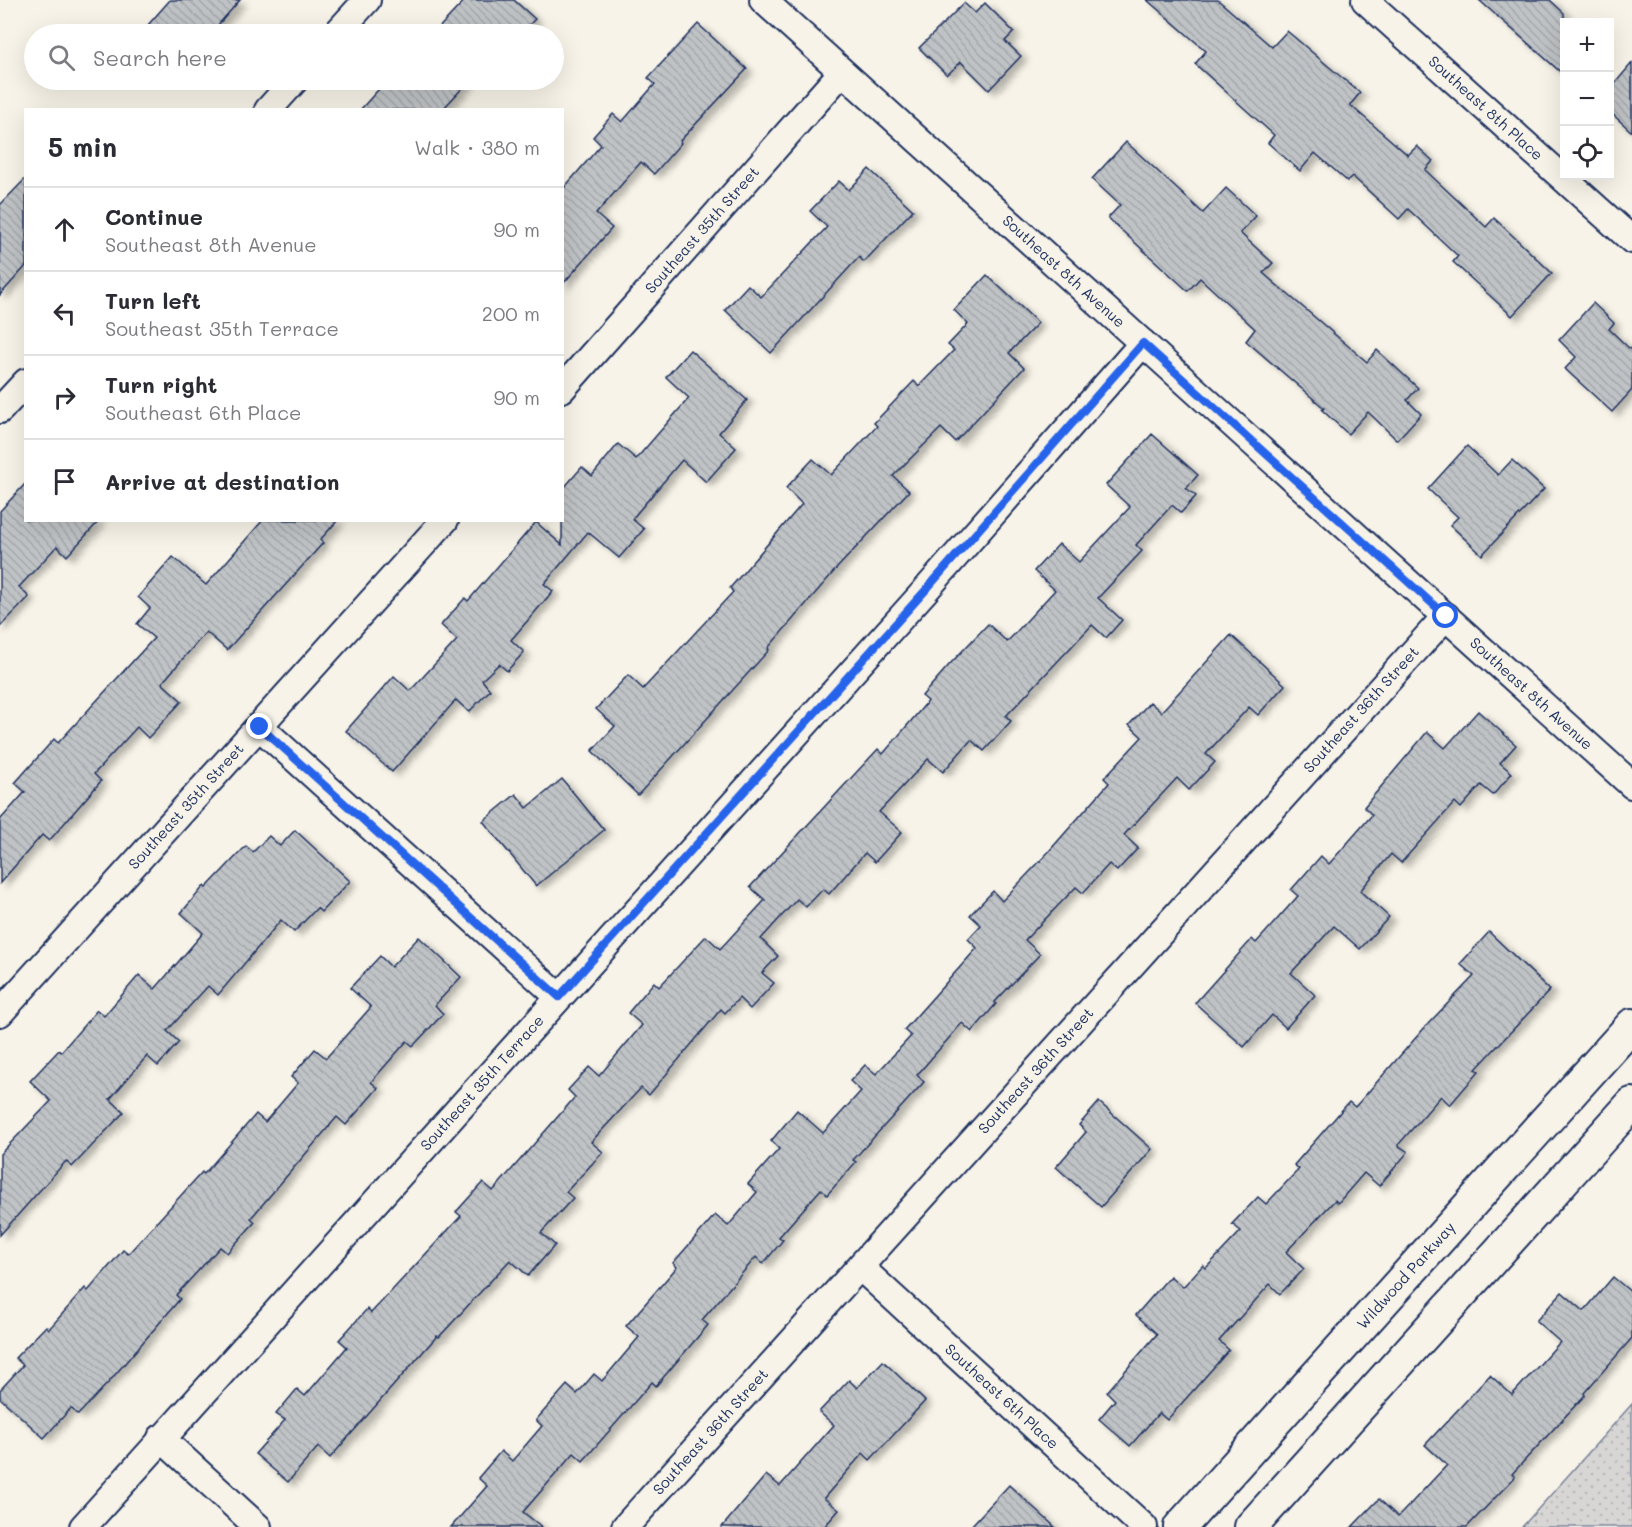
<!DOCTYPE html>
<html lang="en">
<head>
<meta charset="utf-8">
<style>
  :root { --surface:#fff; --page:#f7f7f7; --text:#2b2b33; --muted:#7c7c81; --line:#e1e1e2 }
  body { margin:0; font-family:Mali,sans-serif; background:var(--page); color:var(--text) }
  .controls { position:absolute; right:18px; top:18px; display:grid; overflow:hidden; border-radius:0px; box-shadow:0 6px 24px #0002 }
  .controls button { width:54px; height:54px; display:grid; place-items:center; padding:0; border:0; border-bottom:2px solid var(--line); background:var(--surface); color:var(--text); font:30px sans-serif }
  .stop { position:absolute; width:18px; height:18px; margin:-14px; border:4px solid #2563eb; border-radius:50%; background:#fff }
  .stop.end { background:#2563eb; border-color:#fff; box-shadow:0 2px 6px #0008 }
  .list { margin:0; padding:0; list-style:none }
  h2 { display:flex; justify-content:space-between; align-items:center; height:78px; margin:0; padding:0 24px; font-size:26px }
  h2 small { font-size:20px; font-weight:400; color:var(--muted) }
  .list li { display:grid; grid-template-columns:39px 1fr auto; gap:18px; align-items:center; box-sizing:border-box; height:84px; padding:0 24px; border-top:2px solid var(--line) }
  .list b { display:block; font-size:22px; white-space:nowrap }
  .list p { margin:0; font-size:20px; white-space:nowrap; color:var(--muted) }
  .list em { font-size:20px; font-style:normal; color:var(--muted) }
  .icon { flex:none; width:33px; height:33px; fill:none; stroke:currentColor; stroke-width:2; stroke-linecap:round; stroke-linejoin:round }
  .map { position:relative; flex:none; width:1632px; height:1527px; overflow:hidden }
  .search { position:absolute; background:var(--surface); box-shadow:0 6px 24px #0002; left:24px; top:24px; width:540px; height:66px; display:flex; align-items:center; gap:15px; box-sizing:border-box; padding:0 21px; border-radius:33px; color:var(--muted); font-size:22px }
  .panel { position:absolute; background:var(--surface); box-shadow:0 6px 24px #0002; left:24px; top:108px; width:540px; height:414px; border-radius:0px }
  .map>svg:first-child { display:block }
  .grass { fill:url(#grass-dots); stroke:#798299; stroke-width:1.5 }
  .building { fill:url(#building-back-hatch); stroke:#1b2f5e; stroke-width:1.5; filter:url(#shadow) }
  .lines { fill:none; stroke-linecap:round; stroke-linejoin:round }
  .minor-casing { stroke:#1b2f5e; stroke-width:30 }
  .tertiary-casing { stroke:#1b2f5e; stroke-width:36 }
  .minor { stroke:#f7f3e8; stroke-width:26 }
  .tertiary { stroke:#f7f3e8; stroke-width:32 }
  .route { stroke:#2563eb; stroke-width:8 }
  .labels { text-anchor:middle; stroke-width:4.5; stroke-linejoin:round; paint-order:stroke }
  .street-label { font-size:15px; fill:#1b2f5e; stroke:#f7f3e8 }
</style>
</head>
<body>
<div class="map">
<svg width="1632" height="1527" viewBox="0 0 1632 1527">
  <defs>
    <pattern id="grass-dots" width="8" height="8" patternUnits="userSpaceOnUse" patternTransform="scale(1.5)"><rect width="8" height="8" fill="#d7d6d4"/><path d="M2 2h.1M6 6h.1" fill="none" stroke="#b8b8b8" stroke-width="1.8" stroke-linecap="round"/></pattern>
    <pattern id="building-back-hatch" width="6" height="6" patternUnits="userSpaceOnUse" patternTransform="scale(1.5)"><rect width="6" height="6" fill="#c0c3c5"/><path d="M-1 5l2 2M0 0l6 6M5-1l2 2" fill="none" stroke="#a4a8ac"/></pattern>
    <filter id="shadow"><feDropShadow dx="6" dy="4" stdDeviation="3" flood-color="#0004"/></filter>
  </defs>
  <rect width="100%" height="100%" fill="#f7f3e8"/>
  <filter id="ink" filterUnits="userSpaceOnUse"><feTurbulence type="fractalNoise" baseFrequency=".0167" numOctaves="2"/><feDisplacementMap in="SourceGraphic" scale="12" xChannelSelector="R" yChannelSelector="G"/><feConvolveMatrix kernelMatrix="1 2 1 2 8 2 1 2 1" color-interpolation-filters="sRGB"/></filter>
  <g filter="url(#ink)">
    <path class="grass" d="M1632 1404V1527H1522Z"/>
    <g class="building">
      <path d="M170 0H240L210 34H140Z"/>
      <path d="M465 0H514L535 19 520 34H433Z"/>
      <path d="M1147 0H1218L1272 47 1287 31 1360 93 1350 105 1408 155 1417 146 1433 161 1425 170 1486 227 1494 218 1552 273 1512 316 1453 262 1458 256 1408 209 1399 219 1352 176 1347 181 1315 153 1300 171 1268 143 1274 135 1195 64 1206 51Z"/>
      <path d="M1479 0H1550L1564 13V75Z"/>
      <path d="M964 3 975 13 985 3 1014 32 1005 41 1021 56 989 90 961 62 947 75 919 48Z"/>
      <path d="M698 24 747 69 680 141 681 143 654 174 641 162 596 214 612 228 562 285V190L601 145 593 137 613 114 622 122 655 84 648 78Z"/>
      <path d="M1632 63V132L1610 112V89Z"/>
      <path d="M387 80H470L442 110H360Z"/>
      <path d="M1126 142 1203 213 1226 188 1256 216 1240 233 1273 263 1263 273 1367 362 1377 350 1418 388 1407 400 1421 414 1397 440 1368 412 1348 434 1322 410 1324 408 1246 341 1255 329 1200 278 1188 291 1108 218 1120 205 1092 179Z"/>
      <path d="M869 169 913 210 864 262 859 257 771 353 725 310 748 285 761 297 827 227 810 211 839 181 849 190Z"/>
      <path d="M26 178V266L0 295V205Z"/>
      <path d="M987 275 1038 323 1009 353 1024 368 955 442 941 428 893 476 909 491 837 568 768 648 769 650 638 795 592 751 615 726 596 709 628 675 643 689 733 592 730 588 802 504 786 488 813 459 831 475 877 426 874 423 914 381 919 386 954 350 948 345 968 324 954 310Z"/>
      <path d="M1593 303 1614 323 1609 329 1632 351V390L1612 412 1565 369 1576 357 1559 340Z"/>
      <path d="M690 350 747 400 719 433 736 448 706 482 682 460 632 519 644 529 619 558 588 532 544 584 553 591 511 640 524 652 507 671 499 664 482 680 490 690 469 712 456 700 392 772 346 731 394 676 410 691 457 640 441 625 465 598 468 601 536 522 562 545V490L582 467 592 476 618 444 636 459 689 398 666 377Z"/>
      <path d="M1152 434 1198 475 1186 488 1196 496 1181 513 1172 505 1136 545 1142 551 1098 598 1122 620 1106 638 1092 625 1006 716 1011 721 984 751 971 740 943 772 928 759 879 812 902 832 875 862 865 853 829 894 823 889 806 907 797 899 761 939 778 956 762 973 774 983 750 1009 739 998 725 1013 721 1009 649 1095 641 1088 591 1142 603 1152 566 1192 573 1198 541 1233 555 1245 528 1276 510 1260 439 1337 437 1336 330 1458 318 1447 288 1482 255 1454 285 1420 276 1414 297 1389 305 1396 347 1347 339 1340 367 1309 371 1313 461 1216 456 1212 483 1182 493 1191 575 1097 568 1090 589 1067 599 1076 642 1025 628 1013 654 982 659 987 706 936 720 949 765 900 750 887 878 749 883 754 928 701 922 696 949 665 988 624 1007 642 1055 590 1034 571 1059 544 1079 562 1130 507 1106 485Z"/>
      <path d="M1467 446 1498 475 1512 460 1544 489 1482 555 1450 525 1458 517 1428 489Z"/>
      <path d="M26 483V520H100L67 556 57 546 19 587 29 597 0 627V511Z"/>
      <path d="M263 520H338L320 540 323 543 227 650 206 632 162 683 182 701 148 738 137 727 94 774 101 781 49 841 42 835 0 883V820L25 792 15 783 54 739 58 743 154 638 137 624 150 608 138 597 173 557 206 585Z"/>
      <path d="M1231 635 1285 685 1258 715 1249 707 1206 754 1215 762 1189 790 1177 778 1124 835 1138 848 1117 871 1109 864 1083 893 1076 887 1025 940 1040 954 995 1002 996 1004 972 1032 962 1023 917 1075 924 1082 853 1160 856 1162 827 1195 821 1189 779 1237 783 1240 763 1264 756 1257 702 1320 708 1325 656 1386 652 1382 583 1461 574 1453 523 1512 542 1527H451L487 1486 478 1478 501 1451 512 1461 542 1426 536 1420 567 1385 577 1394 594 1374 602 1381 639 1337 626 1326 677 1267 673 1263 715 1215 728 1226 757 1192 748 1184 779 1149 771 1141 797 1110 823 1133 861 1091 850 1081 865 1065 876 1074 911 1036 904 1030 977 948 968 939 981 925 970 915 993 891 1002 901 1043 858 1109 783 1104 778 1142 737 1129 725 1150 702 1161 712Z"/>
      <path d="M1478 711 1516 745 1500 763 1512 773 1493 795 1481 785 1461 808 1455 802 1401 863 1391 854 1360 891 1389 917 1360 949 1334 926 1291 973 1315 995 1286 1028 1272 1015 1244 1047 1195 1003 1252 939 1256 943 1298 896 1291 890 1321 856 1329 864 1372 815 1364 807 1427 732 1445 748Z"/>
      <path d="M562 779 604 830 536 886 483 821 516 794 527 808Z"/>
      <path d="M295 830 350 881 321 912 317 908 294 932 281 920 218 995 208 986 167 1031 179 1042 158 1066 147 1056 110 1099 124 1112 72 1167 66 1161 0 1235V1154L51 1101 30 1081 59 1050 61 1052 97 1010 104 1016 139 975 155 989 203 933 181 913 204 886 206 888 246 846 253 852 269 836 280 846Z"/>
      <path d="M1489 932 1550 990 1476 1069 1479 1071 1450 1105 1441 1096 1398 1145 1408 1152 1379 1186 1364 1173 1338 1203 1335 1200 1286 1252 1304 1269 1280 1294 1270 1284 1219 1341 1229 1350 1167 1420 1159 1413 1130 1446 1099 1419 1115 1400 1107 1392 1157 1334 1136 1315 1170 1276 1183 1287 1203 1265 1206 1268 1241 1231 1232 1224 1258 1197 1266 1204 1299 1169 1294 1165 1349 1102 1355 1107 1427 1025 1474 976 1460 964Z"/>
      <path d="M419 937 461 977 435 1005 443 1014 413 1046 407 1041 371 1082 378 1088 346 1125 337 1117 251 1218 255 1222 227 1253 220 1247 176 1295 180 1299 108 1383 78 1415 71 1408 44 1438 0 1398V1390L23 1365 15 1358 46 1326 49 1329 85 1288 88 1291 123 1250 128 1254 202 1172 204 1174 256 1114 265 1122 298 1083 291 1077 315 1049 326 1058 371 1007 350 988 380 956 391 967Z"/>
      <path d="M1099 1102 1152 1149 1101 1207 1056 1167 1086 1132 1079 1125Z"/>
      <path d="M1613 1277 1632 1293V1338L1584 1393 1585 1395 1512 1474 1515 1477 1467 1527H1352L1379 1499 1398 1517 1447 1465 1425 1445 1490 1375 1512 1395 1560 1342 1536 1321 1562 1292 1584 1311Z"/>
      <path d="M883 1361 925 1401 870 1460 863 1453 824 1498 839 1510 824 1527H722L766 1475 780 1486 834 1425 819 1412 849 1380 857 1388Z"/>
      <path d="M1009 1485 1055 1527H970Z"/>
    </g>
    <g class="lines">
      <g class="minor-casing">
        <g id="minor">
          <path id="s1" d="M763 0 1632 785"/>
          <path id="s2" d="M1365 0 1632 240"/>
          <path d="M336 34 367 0"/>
          <path d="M268 110 295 80"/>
          <path id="s3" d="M562 389 842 72"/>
          <path d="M0 410 26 382"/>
          <path d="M260 727 559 997"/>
          <path id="s4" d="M0 1013 445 520"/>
          <path id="s5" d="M860 1267 1144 1527"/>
          <path d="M161 1438 258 1527"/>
          <path id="s6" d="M83 1527 924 592 1143 343"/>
          <path id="s7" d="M625 1527 1446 616"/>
        </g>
      </g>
      <g class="tertiary-casing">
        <g id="tertiary">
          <path id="s8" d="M1180 1527 1632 1025"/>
          <path d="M1251 1527 1632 1104"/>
        </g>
      </g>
      <use href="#minor" class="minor"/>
      <use href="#tertiary" class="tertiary"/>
    </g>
  </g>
  <g class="lines" filter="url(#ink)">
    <path class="route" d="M260 727 559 997 924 592 1143 343 1446 616"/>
  </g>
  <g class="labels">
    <g class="street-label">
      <text dy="5" stroke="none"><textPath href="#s2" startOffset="162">Southeast 8th Place</textPath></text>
      <text dy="5" stroke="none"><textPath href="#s3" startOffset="212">Southeast 35th Street</textPath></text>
      <text dy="5" stroke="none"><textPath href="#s1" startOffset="405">Southeast 8th Avenue</textPath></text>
      <text dy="5" stroke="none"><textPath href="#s1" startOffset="1035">Southeast 8th Avenue</textPath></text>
      <text dy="5" stroke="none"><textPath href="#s7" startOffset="1100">Southeast 36th Street</textPath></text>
      <text dy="5" stroke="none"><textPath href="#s4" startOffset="278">Southeast 35th Street</textPath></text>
      <text dy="5" stroke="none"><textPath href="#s7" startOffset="614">Southeast 36th Street</textPath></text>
      <text dy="5" stroke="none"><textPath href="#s6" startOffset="597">Southeast 35th Terrace</textPath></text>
      <text dy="5" stroke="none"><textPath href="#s8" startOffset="338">Wildwood Parkway</textPath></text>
      <text dy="5" stroke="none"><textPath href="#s5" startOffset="192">Southeast 6th Place</textPath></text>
      <text dy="5" stroke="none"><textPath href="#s7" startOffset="128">Southeast 36th Street</textPath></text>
    </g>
  </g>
</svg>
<div class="controls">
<button>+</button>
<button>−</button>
<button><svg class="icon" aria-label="locate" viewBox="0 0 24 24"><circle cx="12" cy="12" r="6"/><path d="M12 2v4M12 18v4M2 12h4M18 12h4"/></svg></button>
</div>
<div class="stop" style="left:1446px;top:616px"></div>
<div class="stop end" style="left:260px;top:727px"></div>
<div class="search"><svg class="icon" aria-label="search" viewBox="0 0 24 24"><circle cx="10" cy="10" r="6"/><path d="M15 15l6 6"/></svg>Search here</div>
<section class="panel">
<h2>5 min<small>Walk · 380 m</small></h2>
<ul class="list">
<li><svg class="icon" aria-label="ahead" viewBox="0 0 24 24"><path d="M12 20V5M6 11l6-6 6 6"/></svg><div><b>Continue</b><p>Southeast 8th Avenue</p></div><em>90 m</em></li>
<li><svg class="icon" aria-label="left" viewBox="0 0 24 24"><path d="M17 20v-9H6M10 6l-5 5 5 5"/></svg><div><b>Turn left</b><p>Southeast 35th Terrace</p></div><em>200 m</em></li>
<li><svg class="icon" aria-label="right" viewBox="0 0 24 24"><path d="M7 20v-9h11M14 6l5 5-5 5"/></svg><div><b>Turn right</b><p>Southeast 6th Place</p></div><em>90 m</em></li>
<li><svg class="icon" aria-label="arrive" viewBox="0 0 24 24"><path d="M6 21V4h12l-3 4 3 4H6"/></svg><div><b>Arrive at destination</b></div></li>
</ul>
</section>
</div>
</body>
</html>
